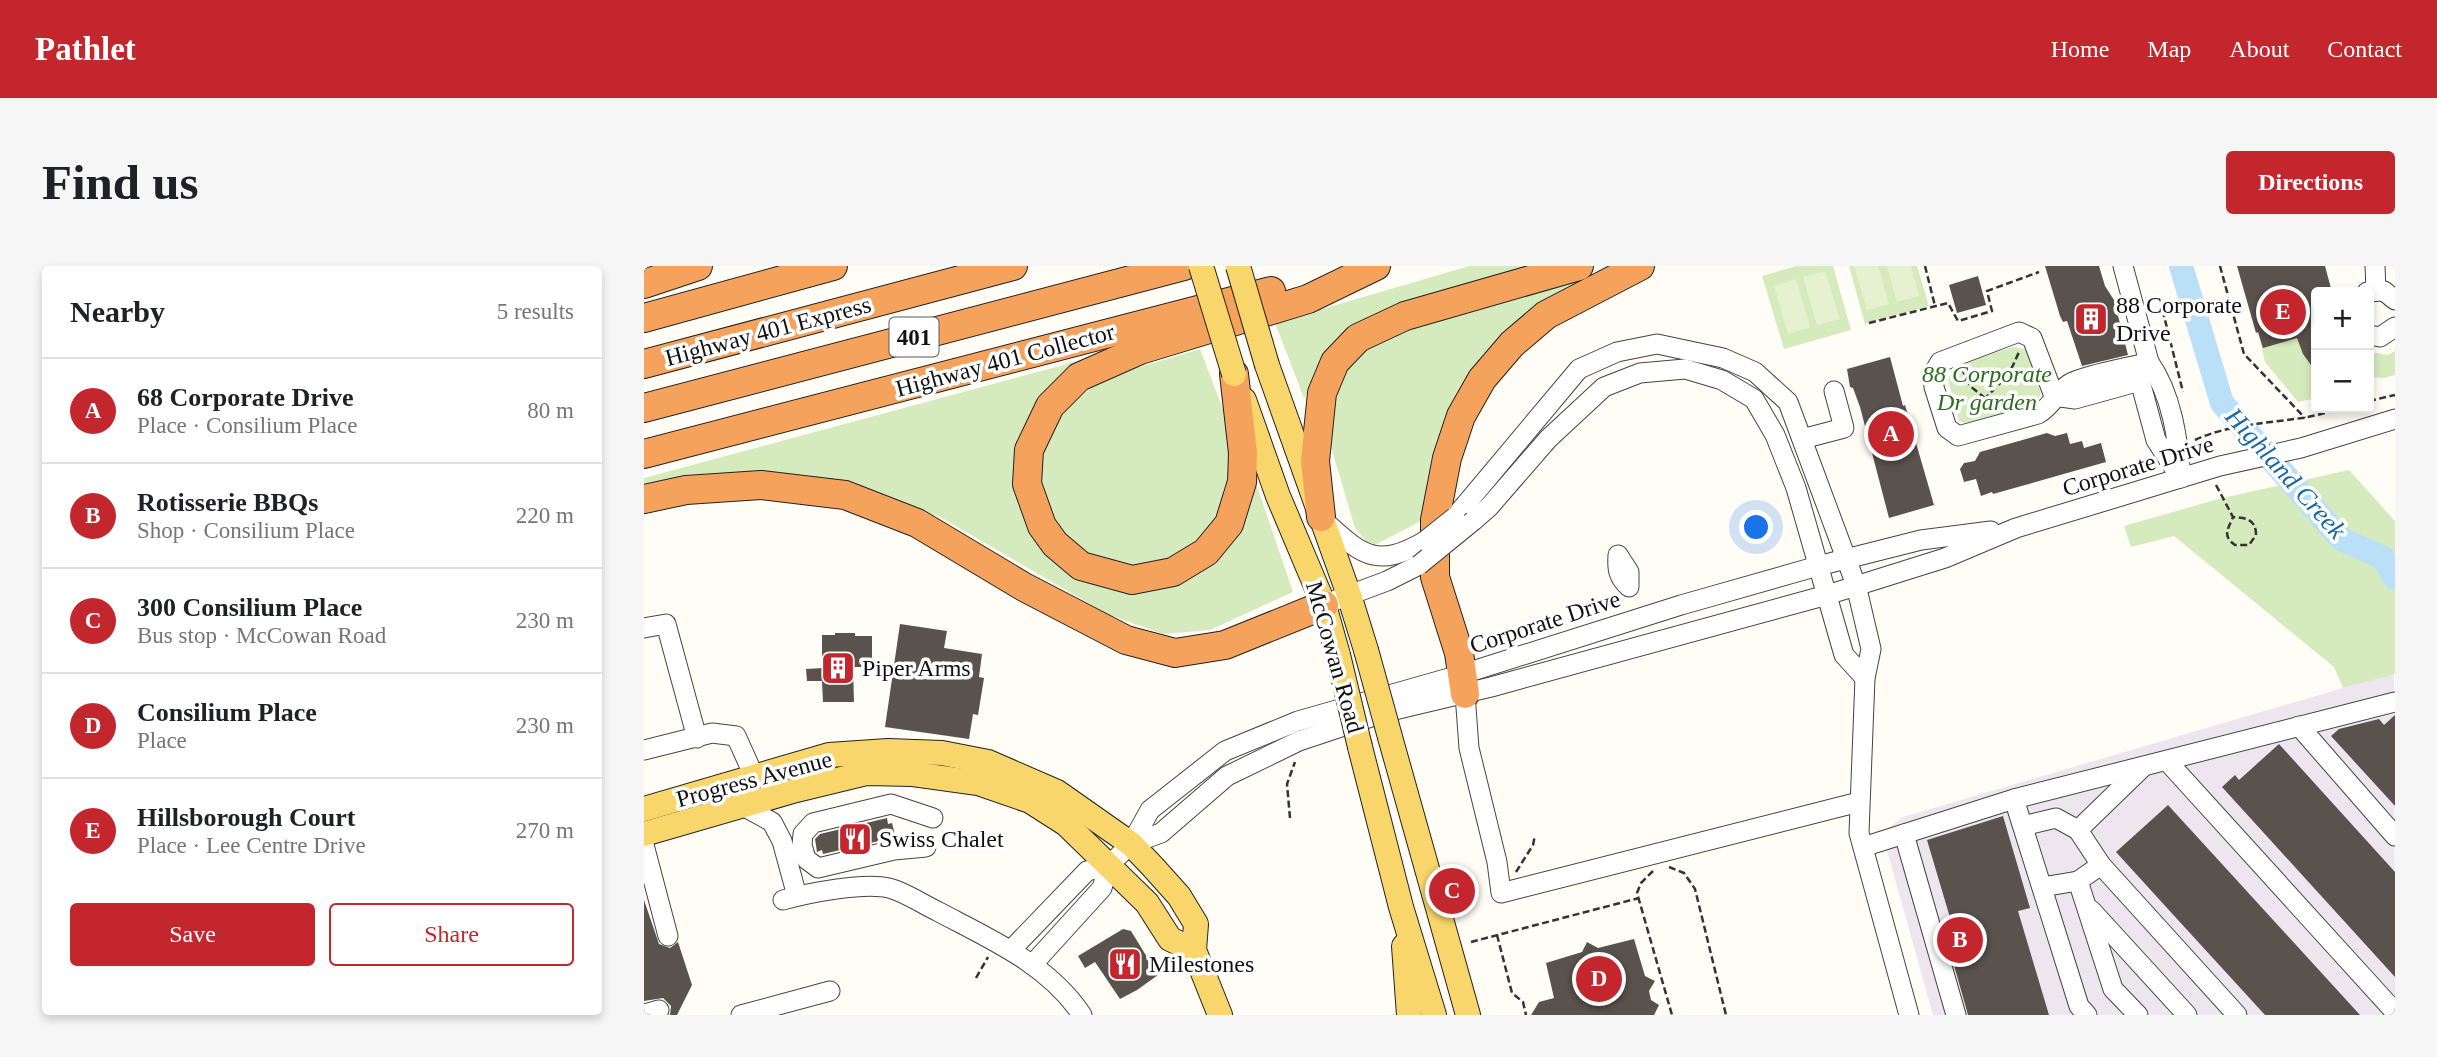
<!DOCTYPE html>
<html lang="en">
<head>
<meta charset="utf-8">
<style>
  :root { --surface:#fff; --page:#f6f6f6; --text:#202124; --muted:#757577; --line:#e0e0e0; --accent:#c4262e }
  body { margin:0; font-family:"Times New Roman",serif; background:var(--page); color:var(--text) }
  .controls { position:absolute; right:21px; top:21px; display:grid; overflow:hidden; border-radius:7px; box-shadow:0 4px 10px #0003 }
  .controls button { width:63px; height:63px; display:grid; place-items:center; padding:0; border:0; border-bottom:2px solid var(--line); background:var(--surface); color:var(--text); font:35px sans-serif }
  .you { position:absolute; left:1113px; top:262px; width:24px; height:24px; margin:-18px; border:5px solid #fff; border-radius:50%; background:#1a73e8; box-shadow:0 0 0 10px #1a73e833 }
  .badge { display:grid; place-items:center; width:46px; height:46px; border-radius:50%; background:var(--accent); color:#fff; font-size:23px; font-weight:700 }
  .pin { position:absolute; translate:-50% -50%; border:4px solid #fff; box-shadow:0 2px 7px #0006 }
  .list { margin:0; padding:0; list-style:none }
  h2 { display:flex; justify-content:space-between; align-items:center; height:91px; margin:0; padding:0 28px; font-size:30px }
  h2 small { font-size:23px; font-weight:400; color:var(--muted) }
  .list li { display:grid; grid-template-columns:46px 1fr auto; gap:21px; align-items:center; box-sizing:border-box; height:105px; padding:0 28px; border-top:2px solid var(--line) }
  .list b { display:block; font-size:26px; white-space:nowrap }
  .list p { margin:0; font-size:23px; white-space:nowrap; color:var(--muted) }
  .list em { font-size:23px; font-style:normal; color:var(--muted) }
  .actions { display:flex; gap:14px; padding:21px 28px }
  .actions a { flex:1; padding:16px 0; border:2px solid var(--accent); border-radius:7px; text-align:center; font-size:24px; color:var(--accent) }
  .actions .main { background:var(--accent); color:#fff }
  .map { position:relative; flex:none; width:1751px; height:749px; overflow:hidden; border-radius:7px }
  header { display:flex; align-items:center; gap:42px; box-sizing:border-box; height:98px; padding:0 35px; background:var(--accent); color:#fff }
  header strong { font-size:33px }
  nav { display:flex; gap:38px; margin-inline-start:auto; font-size:24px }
  .intro { display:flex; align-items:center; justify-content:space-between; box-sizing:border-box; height:168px; padding:0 42px }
  h1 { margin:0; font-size:49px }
  .button { padding:18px 32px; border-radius:7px; background:var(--accent); color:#fff; font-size:24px; font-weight:700 }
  main { display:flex; gap:42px; padding:0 42px }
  aside { flex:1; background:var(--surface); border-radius:7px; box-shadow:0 4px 10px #0003 }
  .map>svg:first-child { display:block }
  .industrial { fill:#eee6ef }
  .green { fill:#d5ebbd }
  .pitch { fill:#e6f2cf }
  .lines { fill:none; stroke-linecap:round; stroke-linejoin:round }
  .river { stroke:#b9e0f7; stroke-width:24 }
  .building { fill:#5a524d }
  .minor-casing { stroke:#444; stroke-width:21 }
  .major-casing { stroke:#222; stroke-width:26 }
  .highway-casing { stroke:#222; stroke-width:30 }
  .path { stroke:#333; stroke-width:2.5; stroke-dasharray:7 3.5; stroke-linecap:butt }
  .minor { stroke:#fff; stroke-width:19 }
  .major { stroke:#f9d66b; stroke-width:24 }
  .highway { stroke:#f5a25d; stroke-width:28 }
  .minor-bridge-casing { stroke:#444; stroke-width:21; stroke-linecap:butt }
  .major-bridge-casing { stroke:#222; stroke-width:26; stroke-linecap:butt }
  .minor-bridge { stroke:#fff; stroke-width:19 }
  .major-bridge { stroke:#f9d66b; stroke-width:24 }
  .labels { text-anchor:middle; stroke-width:7; stroke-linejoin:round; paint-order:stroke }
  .shield { fill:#fff; stroke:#585858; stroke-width:2 }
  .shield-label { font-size:23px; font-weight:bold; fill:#111 }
  .poi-label { font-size:24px; fill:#111; stroke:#fff; text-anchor:start }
  .street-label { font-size:24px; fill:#111; stroke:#fff }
  .park-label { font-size:24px; font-style:italic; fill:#2f6b1f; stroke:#fff }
  .water-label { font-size:26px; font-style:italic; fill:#1768a6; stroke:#fff }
</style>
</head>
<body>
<header>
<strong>Pathlet</strong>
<nav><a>Home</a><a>Map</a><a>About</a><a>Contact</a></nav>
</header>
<div class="intro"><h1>Find us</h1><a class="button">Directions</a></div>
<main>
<aside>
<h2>Nearby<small>5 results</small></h2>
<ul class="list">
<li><span class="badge">A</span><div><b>68 Corporate Drive</b><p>Place · Consilium Place</p></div><em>80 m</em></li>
<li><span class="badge">B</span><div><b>Rotisserie BBQs</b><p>Shop · Consilium Place</p></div><em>220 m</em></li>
<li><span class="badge">C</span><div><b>300 Consilium Place</b><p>Bus stop · McCowan Road</p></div><em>230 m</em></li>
<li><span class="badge">D</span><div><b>Consilium Place</b><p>Place</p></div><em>230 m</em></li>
<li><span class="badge">E</span><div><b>Hillsborough Court</b><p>Place · Lee Centre Drive</p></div><em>270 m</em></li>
</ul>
<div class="actions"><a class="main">Save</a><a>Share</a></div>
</aside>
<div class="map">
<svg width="1751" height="749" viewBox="0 0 1751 749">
  <rect width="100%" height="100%" fill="#fffdf5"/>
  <path class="industrial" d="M1750 407 1751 749H1289L1238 567 1259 551Z"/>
  <g class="green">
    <path d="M825 0H903L694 77 660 132 631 57Z"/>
    <path d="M1152 0H1189L1207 64 1140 83 1118 10Z"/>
    <path d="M1205 0H1273L1285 40 1221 58Z"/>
    <path d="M933 14V20L880 56 779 254 727 281 711 262 687 181 688 147 700 100 730 74Z"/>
    <path d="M1654 55 1667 89 1672 95V132L1654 136 1621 96 1614 67Z"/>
    <path d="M1369 81 1385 84 1397 128 1389 141 1327 160 1315 155 1304 114 1310 99Z"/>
    <path d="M556 83 582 151 588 191 582 236 554 282 514 299 478 304 440 292 418 269 397 232 392 191 409 154 459 112Z"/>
    <path d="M1751 85V109L1740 112 1725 111V86L1744 89Z"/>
    <path d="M434 95 438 103 373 198 428 303 522 312 613 220 649 326 566 364 519 368 463 348 298 252 199 216 0 219V212Z"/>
    <path d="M1705 204 1751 255V408L1699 422 1690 401 1530 270 1487 281 1480 260 1578 232Z"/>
  </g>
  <g class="pitch">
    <path d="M1210 0H1234L1245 38 1223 44Z"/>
    <path d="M1243 0H1267L1275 30 1253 36Z"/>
    <path d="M1181 5 1196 53 1173 59 1159 11Z"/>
    <path d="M1152 13 1166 61 1144 68 1130 20Z"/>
  </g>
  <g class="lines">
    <path class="river" d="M1537 0 1578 137 1697 273 1739 292 1751 312"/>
  </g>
  <g class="building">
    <path d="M1401 0H1455L1461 20 1470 34 1484 89 1438 100 1423 55 1419 56 1416 50Z"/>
    <path d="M1593 0H1681L1688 26H1672V106L1659 88 1653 72 1619 82 1614 66 1612 67Z"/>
    <path d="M1334 10 1342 39 1313 47 1305 19Z"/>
    <path d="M1246 91 1259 140 1261 139 1290 239 1245 252 1216 141 1209 122 1206 121 1203 103Z"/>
    <path d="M1403 167 1411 170 1423 167 1426 178 1438 175 1440 182 1457 177 1462 196 1349 228 1348 226 1337 230 1332 213 1320 216 1316 203 1320 197 1331 195 1336 186Z"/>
    <path d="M256 358 303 365 300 382 338 388 335 411 340 412 334 449 329 448 325 473 241 461Z"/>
    <path d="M191 367H211V370H228V401H209L210 436H179L178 415H163L162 403 178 402V369H191Z"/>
    <path d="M1751 449V540L1687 470 1695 463 1735 453 1740 459Z"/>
    <path d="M1635 478 1751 606V711L1578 521 1591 509 1595 514Z"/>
    <path d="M1524 539 1716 749H1621L1534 654 1472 586Z"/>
    <path d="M1359 550 1386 642 1374 645 1405 749H1324L1301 667 1310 665 1283 574Z"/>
    <path d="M243 552 244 558 248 557 251 569 247 570 248 572 179 588 178 584 173 586 171 573 176 568Z"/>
    <path d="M0 634 15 678 26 682 34 676 48 719 33 749H26L27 740 19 732 0 735Z"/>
    <path d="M479 663 487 665 514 709 493 724 476 733 451 696 441 702 434 690Z"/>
    <path d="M990 673 1001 710 1011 715 1005 725 1007 734 1015 739 1010 749H887L895 736 910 732 902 697 938 686 943 676 954 682Z"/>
  </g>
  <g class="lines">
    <g class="minor-casing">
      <g id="minor">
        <path d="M1479 0 1505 96 1496 115 1512 174 1534 208"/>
        <path d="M1731 0 1732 24"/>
        <path d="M1723 26 1740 25 1751 34"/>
        <path d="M1725 69 1736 71 1751 61"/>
        <path d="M1410 130 1388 72 1375 66 1296 96 1289 108 1290 121 1303 162 1314 170 1394 148C1408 140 1412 127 1425 118 1437 110 1488 101 1505 96 1528 129 1534 173 1537 212"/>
        <path d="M1410 130 1431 133 1496 115"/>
        <path d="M1158 173 1200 162 1190 125"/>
        <path d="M811 251 935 103 973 86 1013 78 1079 92 1111 106 1144 136 1212 319 1227 383 1221 412 1215 567 1265 749"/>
        <path d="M679 254C717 288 731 304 781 275"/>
        <path d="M829 255 845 241 904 173 960 121 996 107 1041 103 1078 114 1110 133 1131 169 1152 222 1200 389 1221 412"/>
        <path d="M974 289 985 306V321C974 311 973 303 974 289Z"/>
        <path d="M692 334 743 315 775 299"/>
        <path d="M0 362 22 358 53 472"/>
        <path d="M821 428 825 482 853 596 857 627 1215 536"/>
        <path d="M1655 460 1751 570"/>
        <path d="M0 484 68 467 92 470 110 510"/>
        <path d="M1523 495 1751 746"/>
        <path d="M99 540 128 556 138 575 153 630"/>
        <path d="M1379 560 1412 552 1434 564"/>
        <path d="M1260 568 1312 749"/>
        <path d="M487 578 517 567 583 510 655 475 742 446 847 421 1183 329 1301 292 1372 262 1576 200 1657 182 1751 153"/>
        <path d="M0 579 24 670"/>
        <path d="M282 581 250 584 174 602 162 593 158 579 159 568 169 557 247 538 289 552"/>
        <path d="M1219 581 1370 533"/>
        <path d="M1457 599 1434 564 1499 501"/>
        <path d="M1434 615 1457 599 1593 749"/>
        <path d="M1398 621 1434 615 1469 723 1494 749"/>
        <path d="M139 634C164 627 220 616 245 622 261 626 278 638 293 645 346 673 404 698 438 749"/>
        <path d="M1447 644 1543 749"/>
        <path d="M367 684 443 605 465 599"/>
        <path d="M388 699 458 622 465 599 487 578 506 544 581 485 654 455 819 408 1037 339 1174 300 1277 274 1347 265"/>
        <path d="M0 748 15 744"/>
        <path d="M97 749 186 725"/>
        <path d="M1443 749 1435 740 1370 533 1751 436"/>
      </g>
    </g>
    <g class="major-casing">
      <g id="major">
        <path d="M623 99 705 329 722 384"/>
        <path d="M600 134 634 230 680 339 694 389"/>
        <path d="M746 471 824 749"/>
        <path d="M716 481 757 641 790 749"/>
        <path d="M0 543 185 489 244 485 298 487 344 496 413 526 487 578 509 601 535 630 552 658 550 684 576 749"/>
        <path d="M0 568 152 524 222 507 269 508 334 517 386 535 422 558 503 637 526 673 550 684"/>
        <path d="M760 680 765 749"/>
      </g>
    </g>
    <g class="highway-casing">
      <g id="highway">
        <path d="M0 18 54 0"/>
        <path d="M0 52 189 0"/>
        <path d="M0 98 369 0"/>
        <path d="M590 108 599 187 598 216 585 258 562 286 529 306 488 314 437 300 411 278 398 260 383 218 385 184 406 140 435 111 496 84 664 33 732 0"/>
        <path d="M0 142 540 0"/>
        <path d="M0 188 627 25"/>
        <path d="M0 233 42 224 117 219 201 229 273 257 380 321 482 374 531 387 581 379 680 339"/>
        <path d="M677 251 671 195 678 127 691 96 714 72 761 50 935 0"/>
        <path d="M821 428 815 387 791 311V254L803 192 817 150 838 113 868 78 902 49 996 0"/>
      </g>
    </g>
    <g class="path">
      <path d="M1281 0 1291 40"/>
      <path d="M1576 0 1600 88 1661 152"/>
      <path d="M1516 34 1539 126"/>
      <path d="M1225 57 1304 37 1314 55 1348 45 1343 25 1395 6"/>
      <path d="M1318 103 1326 120 1341 132"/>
      <path d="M1725 135 1751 129"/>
      <path d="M1325 149 1365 108 1375 86"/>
      <path d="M1551 174C1583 159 1623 157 1658 152 1672 150 1687 145 1701 142"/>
      <path d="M1572 219 1589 251C1584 263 1578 270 1591 279H1605L1612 269C1612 253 1602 252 1589 251"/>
      <path d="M646 552 643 518 651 496"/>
      <path d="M1025 601 1040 607 1051 623 1082 749"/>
      <path d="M1009 605 997 617 993 627 1028 749"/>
      <path d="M872 606 889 579 891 569"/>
      <path d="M853 669 868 727 879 736 882 749"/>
      <path d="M827 676 995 632"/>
      <path d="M332 712 344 691"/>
    </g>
    <use href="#minor" class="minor"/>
    <use href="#major" class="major"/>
    <use href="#highway" class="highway"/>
    <g class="minor-bridge-casing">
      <g id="minor-bridge">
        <path d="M781 275 811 251"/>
        <path d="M775 299 829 255"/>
      </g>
    </g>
    <g class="major-bridge-casing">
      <g id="major-bridge">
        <path d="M557 0 590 108"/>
        <path d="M594 0 623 99"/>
        <path d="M722 384 746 471"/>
        <path d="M694 389 716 481"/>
      </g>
    </g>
    <use href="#minor-bridge" class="minor-bridge"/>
    <use href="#major-bridge" class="major-bridge"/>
  </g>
  <defs>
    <g id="building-square" transform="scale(1.75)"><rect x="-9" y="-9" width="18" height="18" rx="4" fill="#c4262e" stroke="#fff"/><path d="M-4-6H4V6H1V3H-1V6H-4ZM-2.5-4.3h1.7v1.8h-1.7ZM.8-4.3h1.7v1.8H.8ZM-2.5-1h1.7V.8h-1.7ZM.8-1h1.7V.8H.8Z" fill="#fff"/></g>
    <g id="restaurant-square" transform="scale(1.75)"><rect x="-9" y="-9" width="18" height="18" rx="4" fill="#c4262e" stroke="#fff"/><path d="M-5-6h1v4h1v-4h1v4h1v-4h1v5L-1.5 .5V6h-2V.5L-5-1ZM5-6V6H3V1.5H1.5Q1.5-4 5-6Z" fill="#fff"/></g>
  </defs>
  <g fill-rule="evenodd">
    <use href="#building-square" x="1447" y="53"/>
    <use href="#building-square" x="194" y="402"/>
    <use href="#restaurant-square" x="211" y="573"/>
    <use href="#restaurant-square" x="481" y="698"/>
  </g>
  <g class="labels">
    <rect class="shield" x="245.5" y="51.5" width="49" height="39" rx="5"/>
    <g class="shield-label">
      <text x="270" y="79">401</text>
    </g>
    <g class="poi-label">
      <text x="1472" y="47">88 Corporate<tspan x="1472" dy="28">Drive</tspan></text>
      <text x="218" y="410">Piper Arms</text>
      <text x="235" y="581">Swiss Chalet</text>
      <text x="505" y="706">Milestones</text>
    </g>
    <g class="street-label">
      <text transform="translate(124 65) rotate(-15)" y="8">Highway 401 Express</text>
      <text transform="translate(361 94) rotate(-15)" y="8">Highway 401 Collector</text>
      <text transform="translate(1494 200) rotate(-17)" y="8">Corporate Drive</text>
      <text transform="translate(901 356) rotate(-18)" y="8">Corporate Drive</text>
      <text transform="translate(691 391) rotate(74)" y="8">McCowan Road</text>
      <text transform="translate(110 513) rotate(-15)" y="8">Progress Avenue</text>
    </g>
    <g class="park-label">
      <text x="1343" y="116">88 Corporate<tspan x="1343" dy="28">Dr garden</tspan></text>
    </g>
    <g class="water-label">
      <text transform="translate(1642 207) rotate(48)" y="9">Highland Creek</text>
    </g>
  </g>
</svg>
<div class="controls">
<button>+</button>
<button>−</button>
</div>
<div class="you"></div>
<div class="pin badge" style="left:1247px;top:168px">A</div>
<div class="pin badge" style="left:1316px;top:674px">B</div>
<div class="pin badge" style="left:808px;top:625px">C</div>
<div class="pin badge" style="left:955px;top:713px">D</div>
<div class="pin badge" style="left:1639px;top:46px">E</div>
</div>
</main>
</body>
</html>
